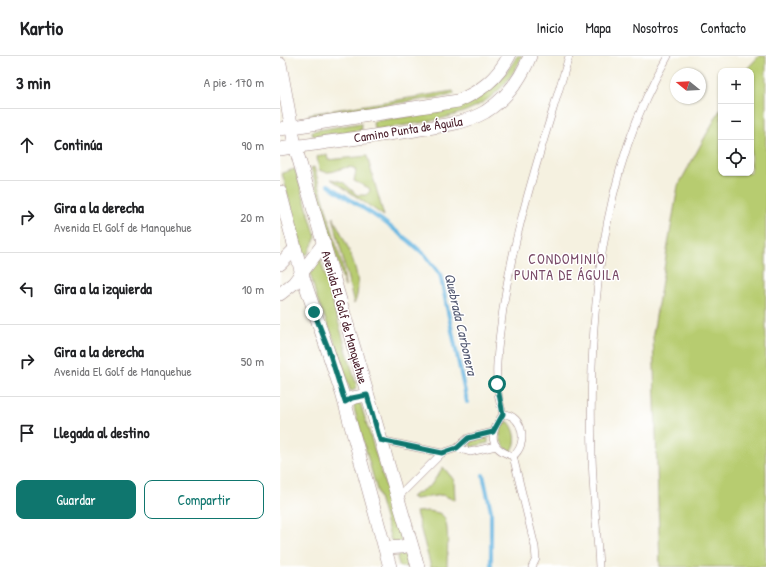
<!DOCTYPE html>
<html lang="es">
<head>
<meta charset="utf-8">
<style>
  :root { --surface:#fff; --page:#f2f2f2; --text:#202124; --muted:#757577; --line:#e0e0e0; --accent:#0f766e }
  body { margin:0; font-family:"Patrick Hand",sans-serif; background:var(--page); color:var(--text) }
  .controls { position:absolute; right:12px; top:12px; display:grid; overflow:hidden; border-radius:8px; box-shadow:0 1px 3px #0004 }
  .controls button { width:36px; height:36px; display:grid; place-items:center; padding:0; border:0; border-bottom:1px solid var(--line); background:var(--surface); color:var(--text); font:20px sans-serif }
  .compass { position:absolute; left:390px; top:12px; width:36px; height:36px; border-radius:50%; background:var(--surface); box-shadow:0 1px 3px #0004; rotate:288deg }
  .stop { position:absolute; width:12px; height:12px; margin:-9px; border:3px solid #0f766e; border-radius:50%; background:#fff }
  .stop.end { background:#0f766e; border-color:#fff; box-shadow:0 1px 4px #0008 }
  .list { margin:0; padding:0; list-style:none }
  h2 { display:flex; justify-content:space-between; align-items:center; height:52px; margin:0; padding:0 16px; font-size:17px }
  h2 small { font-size:13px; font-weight:400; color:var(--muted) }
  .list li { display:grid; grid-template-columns:26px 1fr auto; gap:12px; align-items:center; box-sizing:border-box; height:72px; padding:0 16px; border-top:1px solid var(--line) }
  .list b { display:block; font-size:15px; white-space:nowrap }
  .list p { margin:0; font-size:13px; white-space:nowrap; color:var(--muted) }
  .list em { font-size:13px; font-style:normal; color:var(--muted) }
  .actions { display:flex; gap:8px; padding:12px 16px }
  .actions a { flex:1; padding:9px 0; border:1px solid var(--accent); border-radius:8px; text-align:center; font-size:14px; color:var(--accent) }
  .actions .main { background:var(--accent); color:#fff }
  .icon { flex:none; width:22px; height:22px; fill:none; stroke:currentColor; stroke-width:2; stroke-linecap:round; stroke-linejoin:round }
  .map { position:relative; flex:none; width:486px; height:511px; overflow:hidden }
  header { display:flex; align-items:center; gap:24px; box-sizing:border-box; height:56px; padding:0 20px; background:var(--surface); border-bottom:1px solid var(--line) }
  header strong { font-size:19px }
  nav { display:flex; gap:22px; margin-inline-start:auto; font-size:14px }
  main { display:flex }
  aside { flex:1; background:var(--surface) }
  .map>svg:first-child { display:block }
  .green { fill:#b7cc70; stroke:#80764e }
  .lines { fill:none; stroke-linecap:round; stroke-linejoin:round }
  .stream { stroke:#65b5e0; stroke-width:4 }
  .service-casing { stroke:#a08886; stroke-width:8 }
  .minor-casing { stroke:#a08886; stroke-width:14 }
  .service { stroke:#fff; stroke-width:7 }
  .minor { stroke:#fff; stroke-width:13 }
  .route { stroke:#0f766e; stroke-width:5 }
  .labels { text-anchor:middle; stroke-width:3; stroke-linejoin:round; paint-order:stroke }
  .street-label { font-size:13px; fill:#4a1f2b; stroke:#fff }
  .neighbourhood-label { font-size:14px; letter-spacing:1px; fill:#794a67; stroke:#fff }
  .water-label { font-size:14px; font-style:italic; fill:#555b73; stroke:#fff }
</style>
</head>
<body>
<header>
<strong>Kartio</strong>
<nav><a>Inicio</a><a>Mapa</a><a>Nosotros</a><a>Contacto</a></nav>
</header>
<main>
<aside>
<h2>3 min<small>A pie · 170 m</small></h2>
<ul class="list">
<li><svg class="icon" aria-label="ahead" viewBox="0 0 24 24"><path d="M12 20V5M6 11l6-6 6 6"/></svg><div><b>Continúa</b></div><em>90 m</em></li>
<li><svg class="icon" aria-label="right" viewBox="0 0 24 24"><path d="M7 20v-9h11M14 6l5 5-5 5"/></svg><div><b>Gira a la derecha</b><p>Avenida El Golf de Manquehue</p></div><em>20 m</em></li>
<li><svg class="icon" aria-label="left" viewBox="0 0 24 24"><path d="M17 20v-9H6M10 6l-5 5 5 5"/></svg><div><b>Gira a la izquierda</b></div><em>10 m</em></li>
<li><svg class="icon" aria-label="right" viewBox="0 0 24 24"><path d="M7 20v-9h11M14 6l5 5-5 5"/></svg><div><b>Gira a la derecha</b><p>Avenida El Golf de Manquehue</p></div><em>50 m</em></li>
<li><svg class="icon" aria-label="arrive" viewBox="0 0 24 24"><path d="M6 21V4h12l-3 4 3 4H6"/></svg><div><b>Llegada al destino</b></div></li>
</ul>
<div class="actions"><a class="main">Guardar</a><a>Compartir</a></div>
</aside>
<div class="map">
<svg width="486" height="511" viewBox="0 0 486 511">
  <rect width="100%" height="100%" fill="#fff"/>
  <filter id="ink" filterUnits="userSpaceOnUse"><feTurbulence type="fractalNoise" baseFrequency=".025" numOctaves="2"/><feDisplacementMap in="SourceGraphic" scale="8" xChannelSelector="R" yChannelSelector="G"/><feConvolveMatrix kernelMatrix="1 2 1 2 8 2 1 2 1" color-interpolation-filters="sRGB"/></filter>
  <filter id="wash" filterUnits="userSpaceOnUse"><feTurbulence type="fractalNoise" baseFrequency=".012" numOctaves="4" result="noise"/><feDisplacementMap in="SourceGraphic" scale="16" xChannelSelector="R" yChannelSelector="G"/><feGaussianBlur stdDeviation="0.9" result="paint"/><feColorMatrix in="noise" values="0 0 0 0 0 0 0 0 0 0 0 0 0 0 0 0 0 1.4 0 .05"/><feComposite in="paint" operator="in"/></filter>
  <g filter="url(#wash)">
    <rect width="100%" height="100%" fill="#f5f1e0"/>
    <g class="green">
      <path d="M237 0H242C215 62 157 64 99 73L94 72 93 66 95 65C155 56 204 59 237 0Z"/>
      <path d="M479 0H486V511H380L373 278 398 130 441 52V117H471V15H465Z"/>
      <path d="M173 35 174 38 167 40 29 60V58Z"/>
      <path d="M81 67 82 74 33 80 32 75Z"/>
      <path d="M41 99H47L48 104 87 100 104 160 51 123 63 126 77 139H86L90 135 89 132 74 125 76 115 74 112C62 108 53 121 39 114L37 101Z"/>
      <path d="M34 111 63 212 65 231 31 112Z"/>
      <path d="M15 113 36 181 28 198 24 199 2 117Z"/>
      <path d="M53 161C64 183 87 223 74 248Z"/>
      <path d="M40 202 77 331 73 335 70 334 57 291 37 243 29 213Z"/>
      <path d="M80 346 121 481V485L115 488 111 484 74 352 75 347Z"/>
      <path d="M224 366H229C235 373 239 387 231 395 219 390 217 376 224 366Z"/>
      <path d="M206 381 208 382V387L191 391 190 386Z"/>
      <path d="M163 411 174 424 175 444 162 439 135 443 131 441 151 429Z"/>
      <path d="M148 455C153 456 160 456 163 460 170 468 167 500 167 511H151L136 456Z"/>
      <path d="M119 497 125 498 129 511H120L117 502Z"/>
    </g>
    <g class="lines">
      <g class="stream">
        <path d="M48 129 103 165 129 185 145 199 160 218 187 346"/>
        <path d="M203 419 211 455V511"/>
      </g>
    </g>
  </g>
  <g filter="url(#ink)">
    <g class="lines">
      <g class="service-casing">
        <g id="service">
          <path d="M223 358C213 329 217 298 221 268 232 176 263 89 289 0"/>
          <path d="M223 358C244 359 248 389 233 400 208 392 209 378 223 358Z"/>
          <path d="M100 384 162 397"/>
          <path d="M177 392 190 396 216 390"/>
          <path d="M233 400 255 491 256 503 252 511"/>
          <path d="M118 441 162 397 177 392 188 382 213 376"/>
          <path d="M319 511C317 474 313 437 312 399 308 267 319 116 388 0"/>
        </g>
      </g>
      <g class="minor-casing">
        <g id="minor">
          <path d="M0 8 15 90 138 511"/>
          <path d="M0 73 178 45C201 35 217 23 229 0"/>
          <path d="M0 93C45 86 90 81 135 74 159 70 184 68 205 56 226 43 241 23 250 0"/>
          <path d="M0 136 22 218 62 337 110 511"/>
          <path d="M0 208 15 193"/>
          <path d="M0 238 14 227 44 187"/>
          <path d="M65 346 72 342 87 339"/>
          <path d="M105 492 122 491 131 488"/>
        </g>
      </g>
      <use href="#service" class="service"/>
      <use href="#minor" class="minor"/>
    </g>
  </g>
  <g class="lines" filter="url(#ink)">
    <path class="route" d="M34 256 48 292 65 346 72 342 87 339 100 384 162 397 177 392 188 382 213 376 223 358 217 328"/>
  </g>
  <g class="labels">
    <g class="street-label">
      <text transform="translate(128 73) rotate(-9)" y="5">Camino Punta de Águila</text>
      <text transform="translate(65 261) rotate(74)" y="5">Avenida El Golf de Manquehue</text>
    </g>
    <g class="neighbourhood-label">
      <text x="287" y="208">CONDOMINIO<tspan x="287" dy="16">PUNTA DE ÁGUILA</tspan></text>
    </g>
    <g class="water-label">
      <text transform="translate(181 268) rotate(77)" y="5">Quebrada Carbonera</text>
    </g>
  </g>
</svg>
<div class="controls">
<button>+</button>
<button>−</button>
<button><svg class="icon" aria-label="locate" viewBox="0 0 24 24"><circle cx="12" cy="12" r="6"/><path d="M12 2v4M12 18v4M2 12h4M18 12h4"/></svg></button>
</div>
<svg class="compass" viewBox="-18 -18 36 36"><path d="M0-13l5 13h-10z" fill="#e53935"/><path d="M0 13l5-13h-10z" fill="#757577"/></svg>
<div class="stop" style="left:217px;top:328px"></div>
<div class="stop end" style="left:34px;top:256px"></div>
</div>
</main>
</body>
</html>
